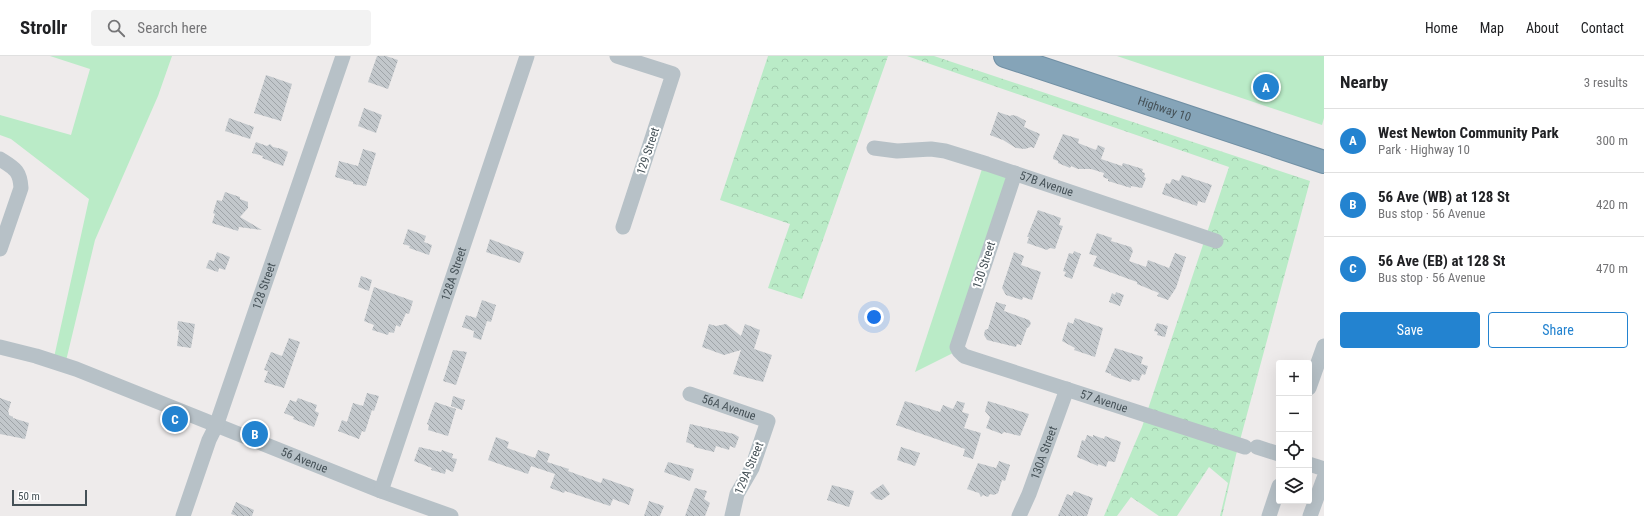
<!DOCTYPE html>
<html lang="en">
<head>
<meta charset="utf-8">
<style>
  :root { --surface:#fff; --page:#f2f2f2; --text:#202124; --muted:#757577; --line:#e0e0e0; --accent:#2383d0 }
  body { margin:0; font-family:"Roboto Condensed",sans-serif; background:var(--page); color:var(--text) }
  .controls { position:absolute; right:12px; bottom:12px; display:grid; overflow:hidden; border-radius:4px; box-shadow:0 4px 16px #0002 }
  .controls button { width:36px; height:36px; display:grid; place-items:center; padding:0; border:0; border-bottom:1px solid var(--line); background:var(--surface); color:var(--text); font:20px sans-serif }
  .scale { position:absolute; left:12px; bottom:10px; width:75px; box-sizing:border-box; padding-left:4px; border:2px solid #455157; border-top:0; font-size:11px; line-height:14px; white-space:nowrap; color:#455157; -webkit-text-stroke:3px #fff; paint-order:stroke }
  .you { position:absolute; left:874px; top:261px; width:14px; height:14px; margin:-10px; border:3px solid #fff; border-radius:50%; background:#1a73e8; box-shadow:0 0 0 6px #1a73e833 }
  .badge { display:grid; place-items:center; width:26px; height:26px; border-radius:50%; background:var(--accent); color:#fff; font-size:13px; font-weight:700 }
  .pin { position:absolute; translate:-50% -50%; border:2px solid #fff; box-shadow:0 1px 4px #0006 }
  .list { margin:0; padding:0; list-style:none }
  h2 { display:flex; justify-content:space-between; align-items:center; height:52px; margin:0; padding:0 16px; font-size:17px }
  h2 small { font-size:13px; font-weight:400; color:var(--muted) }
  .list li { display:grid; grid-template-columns:26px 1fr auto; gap:12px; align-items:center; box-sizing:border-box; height:64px; padding:0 16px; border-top:1px solid var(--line) }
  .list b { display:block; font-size:15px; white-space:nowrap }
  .list p { margin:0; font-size:13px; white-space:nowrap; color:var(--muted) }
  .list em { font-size:13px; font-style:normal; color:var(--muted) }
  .actions { display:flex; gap:8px; padding:12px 16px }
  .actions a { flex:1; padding:9px 0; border:1px solid var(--accent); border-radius:4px; text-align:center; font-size:14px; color:var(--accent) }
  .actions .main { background:var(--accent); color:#fff }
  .icon { flex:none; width:22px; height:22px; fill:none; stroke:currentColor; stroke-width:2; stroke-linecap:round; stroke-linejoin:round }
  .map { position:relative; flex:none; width:1324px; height:460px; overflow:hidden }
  header { display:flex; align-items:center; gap:24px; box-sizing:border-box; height:56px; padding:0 20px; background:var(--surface); border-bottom:1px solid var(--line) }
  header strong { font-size:19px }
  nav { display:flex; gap:22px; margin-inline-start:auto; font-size:14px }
  .search { width:280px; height:36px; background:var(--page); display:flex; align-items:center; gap:10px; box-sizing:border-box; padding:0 14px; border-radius:4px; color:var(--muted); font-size:15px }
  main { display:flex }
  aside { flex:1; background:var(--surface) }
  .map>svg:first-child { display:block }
  .forest { fill:url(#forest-crowns) }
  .park { fill:#baebc7 }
  .building { fill:url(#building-back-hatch) }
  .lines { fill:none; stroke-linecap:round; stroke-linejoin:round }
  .highway-casing { stroke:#708fa4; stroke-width:24 }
  .minor { stroke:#b7c1c7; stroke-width:15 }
  .highway { stroke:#85a4b8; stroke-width:22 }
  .labels { text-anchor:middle; stroke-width:4; stroke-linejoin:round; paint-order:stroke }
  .street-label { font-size:12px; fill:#455157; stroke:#fff }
</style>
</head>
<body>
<header>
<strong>Strollr</strong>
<div class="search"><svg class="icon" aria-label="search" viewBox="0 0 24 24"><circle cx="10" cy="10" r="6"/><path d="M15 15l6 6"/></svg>Search here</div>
<nav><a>Home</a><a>Map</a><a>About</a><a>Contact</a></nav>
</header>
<main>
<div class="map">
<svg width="1324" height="460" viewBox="0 0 1324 460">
  <defs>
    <pattern id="forest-crowns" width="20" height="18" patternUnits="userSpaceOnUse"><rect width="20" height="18" fill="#baebc7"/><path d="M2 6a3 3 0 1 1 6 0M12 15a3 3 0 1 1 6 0" fill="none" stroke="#a1cbad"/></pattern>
    <pattern id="building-back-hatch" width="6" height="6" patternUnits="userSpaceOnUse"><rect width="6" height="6" fill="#c2c7cb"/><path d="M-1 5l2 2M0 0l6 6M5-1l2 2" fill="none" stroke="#9fa4a8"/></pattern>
  </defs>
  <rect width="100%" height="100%" fill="#eeebeb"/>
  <g class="forest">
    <path d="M768 0H888L802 243 768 232 790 168 720 144Z"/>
    <path d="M907 0H934L1310 125 1236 399 1222 460H1220L1228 427 1209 411 1177 460H1159L1131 441 1117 460H1104L1142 371 1229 111Z"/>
  </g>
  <g class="park">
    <path d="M50 0H172L158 40 95 184 65 309 53 306 89 143 11 83 0 79V59L71 79 90 13Z"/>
    <path d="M1117 0H1324V62L1322 69Z"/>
    <path d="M983 110 1011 120 953 297 915 316Z"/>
  </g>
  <g class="building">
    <path d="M377 0H386L398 4 388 33 368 26Z"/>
    <path d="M266 19 292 28 281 65 254 57Z"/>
    <path d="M364 52 382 59 376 77 358 70Z"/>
    <path d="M998 56 1010 60 1012 59 1017 60 1026 65 1024 71 1040 78 1034 92 1031 91 1025 93 1016 92 1003 84 990 79Z"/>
    <path d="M229 62 254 71 250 83 225 75Z"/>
    <path d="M1063 78 1079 83 1078 87 1096 94 1098 89 1105 92 1101 103 1122 110 1123 107 1143 113 1142 116 1145 117 1144 121 1146 122 1142 132 1131 130V132L1108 125V123L1103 121 1104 117 1091 113H1078L1071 110 1070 112 1058 107V105L1053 103V101Z"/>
    <path d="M256 86 267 90 270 88 273 91 282 93 288 96 283 110 262 102 263 100 252 97Z"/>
    <path d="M363 93 376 97 366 130 353 128V126L335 121 339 105 358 110Z"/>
    <path d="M1182 119 1212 129 1205 147 1198 145 1197 150 1162 138 1166 127 1170 128 1172 123 1179 125Z"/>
    <path d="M225 136 240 141V143L248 146V152L240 161 262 174 239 171 238 175 212 167 215 158 213 157 217 144 222 145Z"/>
    <path d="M1038 154 1061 162 1059 169 1063 170 1055 193 1050 192 1047 194 1027 187 1029 181H1027Z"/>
    <path d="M408 173 426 180 424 186 432 189 429 199 409 192 410 190 403 188Z"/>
    <path d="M1097 177 1112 182 1111 185 1131 191 1133 195 1129 205 1146 211 1148 204 1169 212 1175 197 1186 201 1176 232 1168 244 1157 240 1159 237 1137 228V226L1093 210 1097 200 1089 198Z"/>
    <path d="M490 183 524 196 520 207 486 196Z"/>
    <path d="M1074 195 1081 198 1072 223 1064 220 1066 216 1063 215 1069 197 1073 198Z"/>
    <path d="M217 196 230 201 225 214 219 212 218 216 206 212 209 204 214 205Z"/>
    <path d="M1014 196 1024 200 1021 209 1041 216 1032 244 1023 241 1022 244 1006 239 1002 232Z"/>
    <path d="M361 220 372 224 369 235 358 231Z"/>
    <path d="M374 231 413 245 409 258 406 257 400 271 396 269 394 277 389 276 388 279 372 274 374 269 364 265Z"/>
    <path d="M1116 236 1124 239 1120 250 1109 246 1112 237 1115 239Z"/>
    <path d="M482 244 496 249 491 266 487 265 481 284 473 281 474 275 462 271 466 259 476 262Z"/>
    <path d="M996 246 1006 249 1004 255 1029 264 1031 267 1029 271 1027 272 1021 289 1017 288 1016 291 987 284 984 279 985 274 988 273Z"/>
    <path d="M1075 262 1103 272 1095 301 1074 294 1075 292 1062 285 1068 266 1073 268Z"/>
    <path d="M178 265 195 268 191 292 177 290 179 274 177 273Z"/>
    <path d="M1157 267 1168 270 1165 281 1157 279 1158 276 1154 275Z"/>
    <path d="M709 268 716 270 726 268 741 280 745 268 760 274 754 293 772 299 763 326 733 318 741 294 724 299 702 291Z"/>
    <path d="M289 282 300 286 284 332 264 326 268 315 264 314 271 296 282 300Z"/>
    <path d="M1115 292 1143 301 1141 308 1148 310 1145 319 1142 318 1139 325 1132 323 1131 326 1115 321 1111 319V318L1105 316Z"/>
    <path d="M453 294 467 296 456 329 443 325Z"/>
    <path d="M367 337 379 340 374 355 372 354 365 376 362 375 359 383 338 375 342 364 347 366 353 347 363 350Z"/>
    <path d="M453 340 465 344 462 354 451 350Z"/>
    <path d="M0 342 11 346 8 356 9 357V359L13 361V362L29 367 25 383 0 378Z"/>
    <path d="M298 342 317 349 315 355 319 357 314 371 293 363 294 361 284 357 290 344 296 346Z"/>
    <path d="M905 345 940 356 943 349 953 353 957 345 965 347 962 356 969 358 964 372 981 377 973 403 963 400 965 393 896 369Z"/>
    <path d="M988 345 1029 358 1020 380 1004 376 1002 378 986 372 990 361 985 355Z"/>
    <path d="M435 346 456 353 448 380 428 374 429 369 427 368Z"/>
    <path d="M690 368 734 378 739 381 735 392 730 390 729 394 716 390 714 396 694 391V389L686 386Z"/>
    <path d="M1087 379 1093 381V379L1104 383 1105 380 1121 386 1115 406 1108 405 1106 411 1098 408V410L1077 401 1082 384 1085 385Z"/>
    <path d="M496 381 509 386 507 392 535 402 538 394 550 398 547 406 569 413 568 415 601 427 603 422 634 433 629 449 613 443 610 450 565 435 564 437 550 432 555 418 531 410 528 418 488 404Z"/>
    <path d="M419 391 441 396 442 394 453 398 452 402 457 403 453 416 446 413 445 418 431 414 432 412 414 405Z"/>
    <path d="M901 391 920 397 915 410 897 404Z"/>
    <path d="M999 405 1010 409 1005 425 1002 424 998 437 994 439 990 438 988 441 983 439 981 441 979 437 967 433 978 407 996 412Z"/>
    <path d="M668 406 694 413 690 425 664 416Z"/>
    <path d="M883 428 890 438 882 444 876 443 870 437Z"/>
    <path d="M832 429 854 435 849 451 827 444Z"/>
    <path d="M695 432 707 435 704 443 710 447 705 460H685Z"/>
    <path d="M1074 435 1093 442 1087 460H1058L1067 438 1072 440Z"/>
    <path d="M649 445 664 450 660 460H644Z"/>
    <path d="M236 446 254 454 252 460H237L231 458Z"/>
  </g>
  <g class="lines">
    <g class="highway-casing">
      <g id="highway">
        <path id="s8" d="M1005 0 1324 106"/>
      </g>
    </g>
    <g class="minor">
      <path d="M617 0 673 18 623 171"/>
      <path id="s1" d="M874 92 897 95 931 93 945 95 987 108 1216 185"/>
      <path d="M0 103C14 112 20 114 21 132L0 193"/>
      <path id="s2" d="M1015 117 957 291 959 295 964 300 1245 391"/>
      <path id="s3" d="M0 291 36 300 76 313 381 435 451 460"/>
      <path d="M1309 332 1324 290"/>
      <path id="s4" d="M690 338 768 365 752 412 737 438 732 460"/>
      <path d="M1257 391 1279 398"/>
      <path d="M1309 408 1324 413"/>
      <path id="s5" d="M381 435 527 0"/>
      <path id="s6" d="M183 460 209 384 216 370 343 0"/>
      <path id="s7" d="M1019 460 1029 438 1067 333"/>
      <path d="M1269 460 1279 430"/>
      <path d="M1310 460 1324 422"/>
    </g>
    <use href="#highway" class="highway"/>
  </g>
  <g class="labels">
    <g class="street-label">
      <text dy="4" stroke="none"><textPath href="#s8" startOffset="168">Highway 10</textPath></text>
      <text transform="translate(648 95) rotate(-72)" y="4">129 Street</text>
      <text dy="4" stroke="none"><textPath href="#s1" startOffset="178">57B Avenue</textPath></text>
      <text transform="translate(984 209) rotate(-72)" y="4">130 Street</text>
      <text dy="4" stroke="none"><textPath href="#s5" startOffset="229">128A Street</textPath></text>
      <text dy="4" stroke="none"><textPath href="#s6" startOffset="244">128 Street</textPath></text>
      <text dy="4" stroke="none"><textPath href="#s2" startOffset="342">57 Avenue</textPath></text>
      <text dy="4" stroke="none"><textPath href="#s4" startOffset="41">56A Avenue</textPath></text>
      <text dy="4" stroke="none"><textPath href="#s7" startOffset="68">130A Street</textPath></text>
      <text dy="4" stroke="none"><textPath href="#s3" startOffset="325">56 Avenue</textPath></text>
      <text transform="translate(749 412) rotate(-67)" y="4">129A Street</text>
    </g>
  </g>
</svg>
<div class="controls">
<button>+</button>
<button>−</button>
<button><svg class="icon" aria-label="locate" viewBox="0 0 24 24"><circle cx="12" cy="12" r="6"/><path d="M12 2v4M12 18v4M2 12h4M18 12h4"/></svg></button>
<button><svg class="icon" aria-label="layers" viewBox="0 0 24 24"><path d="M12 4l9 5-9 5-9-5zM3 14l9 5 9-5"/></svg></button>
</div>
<div class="scale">50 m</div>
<div class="you"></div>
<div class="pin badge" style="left:1266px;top:31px">A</div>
<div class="pin badge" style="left:255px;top:378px">B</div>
<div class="pin badge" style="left:175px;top:363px">C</div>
</div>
<aside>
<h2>Nearby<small>3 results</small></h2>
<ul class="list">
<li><span class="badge">A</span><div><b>West Newton Community Park</b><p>Park · Highway 10</p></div><em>300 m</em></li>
<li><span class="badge">B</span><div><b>56 Ave (WB) at 128 St</b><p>Bus stop · 56 Avenue</p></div><em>420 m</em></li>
<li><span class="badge">C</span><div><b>56 Ave (EB) at 128 St</b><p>Bus stop · 56 Avenue</p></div><em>470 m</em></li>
</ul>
<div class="actions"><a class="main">Save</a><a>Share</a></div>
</aside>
</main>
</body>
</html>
